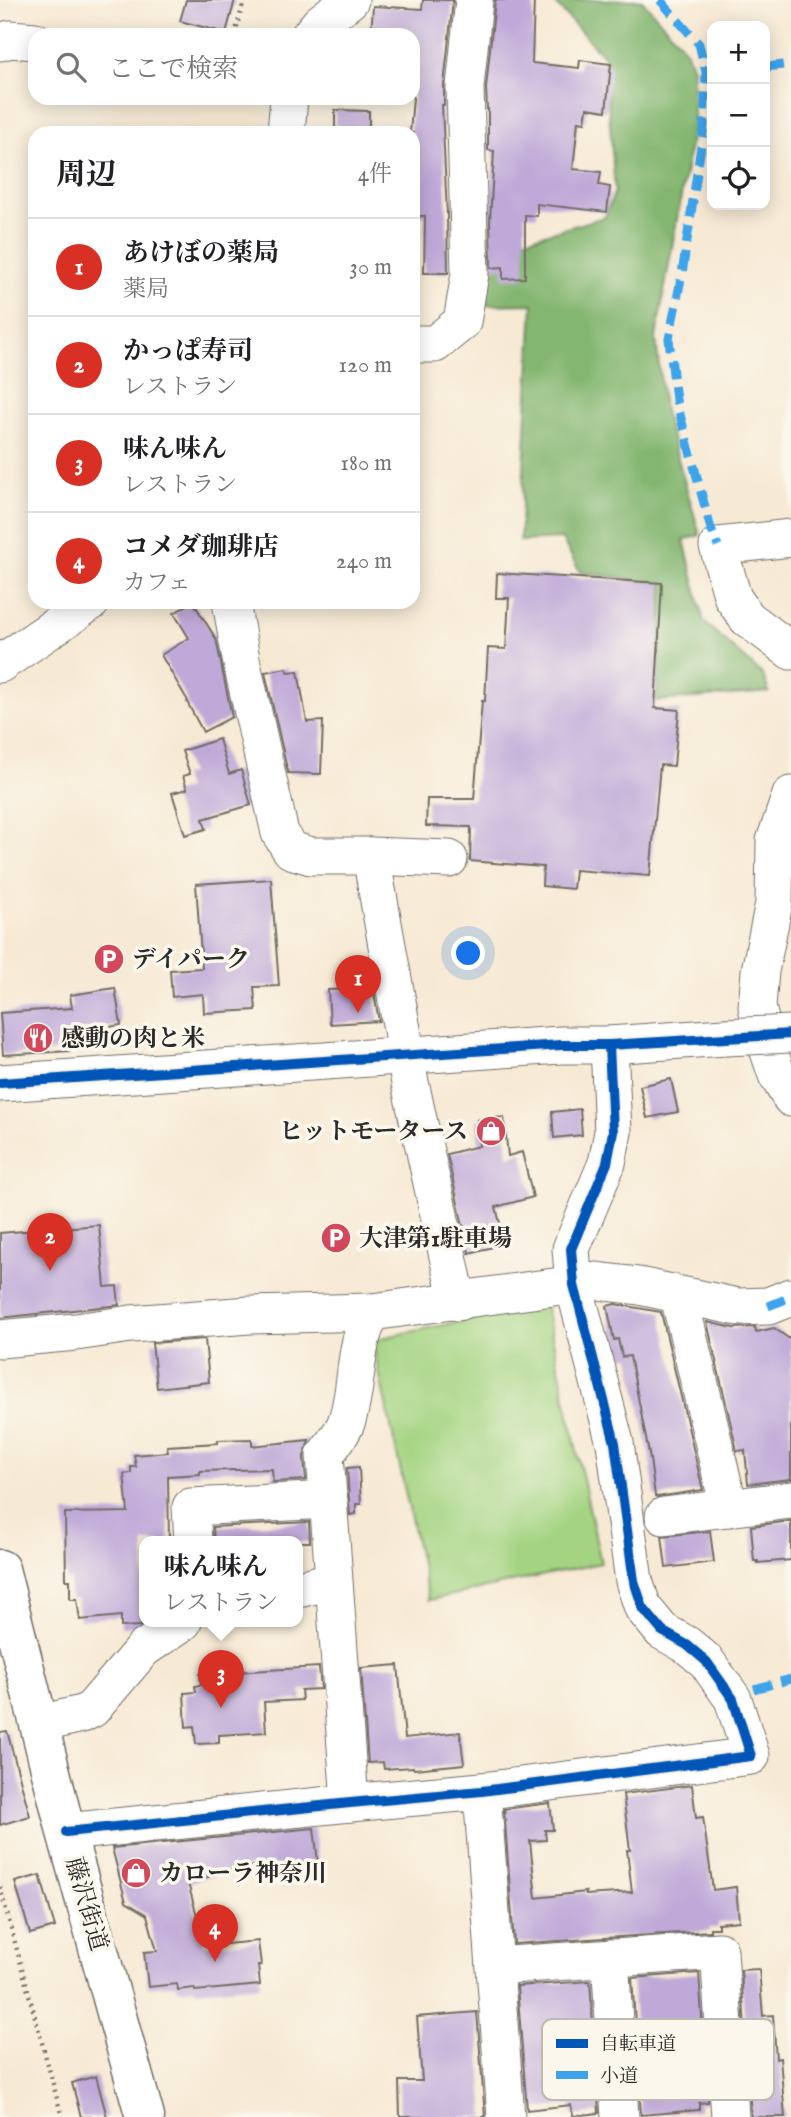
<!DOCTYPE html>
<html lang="ja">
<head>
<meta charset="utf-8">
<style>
  :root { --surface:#fff; --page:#f2f2f2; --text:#202124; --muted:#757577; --line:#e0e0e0; --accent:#d93025 }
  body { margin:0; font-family:"IM FELL English","Noto Serif JP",serif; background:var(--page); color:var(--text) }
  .controls { position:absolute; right:21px; top:21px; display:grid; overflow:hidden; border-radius:14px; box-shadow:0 4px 18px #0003 }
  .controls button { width:63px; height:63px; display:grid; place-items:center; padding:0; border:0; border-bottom:2px solid var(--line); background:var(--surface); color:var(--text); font:35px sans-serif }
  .you { position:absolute; left:469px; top:954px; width:24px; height:24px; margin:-18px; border:5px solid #fff; border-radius:50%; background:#1a73e8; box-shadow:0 0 0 10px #1a73e833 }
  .badge { display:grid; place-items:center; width:46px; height:46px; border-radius:50%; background:var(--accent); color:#fff; font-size:23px; font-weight:700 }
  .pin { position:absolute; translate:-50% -58px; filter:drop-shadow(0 2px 4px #0008) }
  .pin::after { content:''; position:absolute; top:37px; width:24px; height:21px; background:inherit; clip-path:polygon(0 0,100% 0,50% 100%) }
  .popup { position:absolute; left:139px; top:1536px; width:164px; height:91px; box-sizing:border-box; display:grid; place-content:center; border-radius:14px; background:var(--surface); filter:drop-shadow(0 2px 5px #0005); font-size:23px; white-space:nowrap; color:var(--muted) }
  .popup b { font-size:26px; color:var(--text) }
  .popup::after { content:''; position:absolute; left:50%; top:100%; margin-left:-14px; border:14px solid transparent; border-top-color:var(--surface) }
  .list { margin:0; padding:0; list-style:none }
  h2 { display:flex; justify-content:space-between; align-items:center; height:91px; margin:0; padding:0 28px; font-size:30px }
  h2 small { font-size:23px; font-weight:400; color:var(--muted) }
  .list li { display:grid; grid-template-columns:46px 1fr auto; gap:21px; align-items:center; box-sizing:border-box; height:98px; padding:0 28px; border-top:2px solid var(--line) }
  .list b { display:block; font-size:26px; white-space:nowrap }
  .list p { margin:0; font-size:23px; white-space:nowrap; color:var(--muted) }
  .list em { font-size:23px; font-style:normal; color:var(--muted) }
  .icon { flex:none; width:38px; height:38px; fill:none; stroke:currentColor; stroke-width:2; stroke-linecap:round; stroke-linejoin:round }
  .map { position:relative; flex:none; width:791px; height:2117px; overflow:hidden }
  .search { position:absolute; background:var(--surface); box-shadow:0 4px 18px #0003; left:28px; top:28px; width:392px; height:77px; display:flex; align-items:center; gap:18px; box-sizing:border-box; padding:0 24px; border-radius:21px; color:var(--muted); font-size:26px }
  .panel { position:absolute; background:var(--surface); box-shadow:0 4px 18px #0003; left:28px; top:126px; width:392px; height:483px; border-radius:21px }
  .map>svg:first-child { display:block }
  .green { fill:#a4d482; stroke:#688056; stroke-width:2 }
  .forest { fill:#83b670; stroke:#57704e; stroke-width:2 }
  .building { fill:#bfa9d8 }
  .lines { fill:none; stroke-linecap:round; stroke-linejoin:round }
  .minor-casing { stroke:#726e66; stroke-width:39 }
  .highway-casing { stroke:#726e66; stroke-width:41 }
  .path { stroke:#726e66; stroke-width:4.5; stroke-dasharray:2 5; stroke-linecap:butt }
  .minor { stroke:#fff; stroke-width:37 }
  .highway { stroke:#fff; stroke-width:38 }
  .minor-bridge-casing { stroke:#726e66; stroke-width:39; stroke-linecap:butt }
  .minor-bridge { stroke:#fff; stroke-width:37 }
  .quiet { stroke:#3ea3eb; stroke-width:9; stroke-dasharray:18 9; stroke-linecap:butt }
  .cycleway-casing { stroke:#fbf7ec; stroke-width:15 }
  .cycleway { stroke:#0057b8; stroke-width:10 }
  .labels { text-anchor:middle; stroke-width:7; stroke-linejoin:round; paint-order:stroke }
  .poi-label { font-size:24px; font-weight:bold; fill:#2b2b2b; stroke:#fbf7ec; text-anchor:start }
  .street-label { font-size:24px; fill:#2b2b2b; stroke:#fbf7ec }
  .key { fill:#fbf7ec; stroke:#bdbab2; stroke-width:2 }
  .key-label { font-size:19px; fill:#2b2b2b }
</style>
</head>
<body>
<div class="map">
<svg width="791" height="2117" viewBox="0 0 791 2117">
  <rect width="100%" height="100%" fill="#fbf7ec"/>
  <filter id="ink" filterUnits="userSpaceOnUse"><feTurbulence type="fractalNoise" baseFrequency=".0143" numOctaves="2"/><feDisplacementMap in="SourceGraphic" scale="14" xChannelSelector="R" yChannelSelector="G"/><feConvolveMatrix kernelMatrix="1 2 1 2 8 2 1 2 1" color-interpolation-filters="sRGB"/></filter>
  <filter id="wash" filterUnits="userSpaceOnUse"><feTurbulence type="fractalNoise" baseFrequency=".00686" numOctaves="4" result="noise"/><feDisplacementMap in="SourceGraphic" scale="28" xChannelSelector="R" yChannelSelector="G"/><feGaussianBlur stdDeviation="1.57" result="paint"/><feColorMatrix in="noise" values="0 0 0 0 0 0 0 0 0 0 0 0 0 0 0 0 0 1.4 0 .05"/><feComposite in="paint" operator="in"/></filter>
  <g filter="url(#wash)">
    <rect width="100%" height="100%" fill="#f7ead5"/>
    <path class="green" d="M545 1304 601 1563 429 1600 372 1340Z"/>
    <path class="forest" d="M552 0H642L686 50 693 69V128L656 338 664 411 700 535 684 540 704 622 763 675 769 692 657 701 663 584 580 572 562 539 520 541 533 304 486 305 485 251 605 217 615 191 605 58Z"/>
    <g id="blocks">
      <g class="building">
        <path d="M186 0H235L226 33 180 21Z"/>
        <path d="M423 0H453L444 85V105H442L447 216 448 273H424L425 216H413V133H410L413 98V35H371L373 6 422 9Z"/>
        <path d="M495 0H534L532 63 579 68 580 60 611 64 606 111 587 108 585 122 578 121 573 169 601 172 599 185 610 187 607 212 537 204V216L525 215V278L503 279V267L491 268 490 221 494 151 488 150V109H487L486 88Z"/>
        <path d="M335 110 369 111V133H335Z"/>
        <path d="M497 573 662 583 655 708 679 710 674 766 660 765 650 876 575 870 573 889 542 886 543 867 470 861 471 827 426 826 427 799H474L482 701H485L488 648 506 649 509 598H496Z"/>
        <path d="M193 602 216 639 232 717 203 732 187 702 188 701 161 655 189 638 174 613Z"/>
        <path d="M287 668 288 672 298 671 307 722 323 721 321 774 288 773 265 672Z"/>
        <path d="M219 739 229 774 241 770 251 805 203 819 206 829 185 835 172 793 187 789 183 776 190 774 182 751Z"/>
        <path d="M271 879 279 986 254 987 256 1010 204 1013 203 994 172 997 170 970 202 968 196 884Z"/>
        <path d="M115 988 121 1025 69 1033 70 1051 3 1055 0 1013 72 1008 70 995Z"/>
        <path d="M373 988 379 1021 330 1024 328 990Z"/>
        <path d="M671 1079 678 1112 647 1118 640 1086Z"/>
        <path d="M580 1109 582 1135 554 1138 552 1112Z"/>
        <path d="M504 1117 508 1156 522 1152 533 1197 496 1207 505 1244 469 1253 447 1154 479 1146 477 1120Z"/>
        <path d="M99 1225 105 1287 117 1286 119 1305 0 1318V1233Z"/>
        <path d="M615 1304 661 1312 703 1490 657 1497 655 1496 650 1459 630 1356 622 1357 618 1339 614 1340 607 1306Z"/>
        <path d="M707 1322 734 1328 755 1327 756 1332 774 1328 791 1340V1479L748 1484 745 1450 737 1451Z"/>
        <path d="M205 1339 209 1382 157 1388 152 1343Z"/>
        <path d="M252 1439V1446L309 1440 304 1457 306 1480 273 1482 272 1469 200 1471V1474L168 1476 169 1542H144V1623L140 1626 121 1627V1616L80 1620 77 1599H70V1580H66L65 1513 128 1512 124 1474 131 1473V1467H136L134 1455 168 1452 167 1446 218 1443V1440Z"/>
        <path d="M359 1467 361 1504H356V1514L350 1515 347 1468Z"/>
        <path d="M791 1521V1560L758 1563V1561H754L751 1526Z"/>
        <path d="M309 1522 310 1542H214L213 1527Z"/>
        <path d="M710 1531 714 1562 666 1568 662 1536Z"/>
        <path d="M398 1665 405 1738 460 1732 464 1764 414 1769 413 1767 384 1769 383 1762 368 1763 361 1668Z"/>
        <path d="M319 1667 321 1689 301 1690 302 1700 264 1702 266 1732 219 1735V1743L196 1744 194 1726 186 1727 184 1693 196 1692 195 1686 201 1685 200 1674Z"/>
        <path d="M7 1731 30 1816 0 1825V1732Z"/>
        <path d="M692 1785 696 1818 703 1817 713 1890 736 1887 739 1921 718 1923V1928H710V1931L514 1944 504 1809 550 1803 553 1830H545L546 1840 530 1841 536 1898 586 1892V1895L632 1892 627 1850H630L623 1794Z"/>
        <path d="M314 1828 318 1863 240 1867 188 1883 205 1946 258 1941 261 1965H258L260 1985 195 1991 194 1988 178 1990 177 1984 148 1987 144 1952 157 1951 147 1915 126 1902 112 1848Z"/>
        <path d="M40 1875 55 1927 30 1934 15 1882Z"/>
        <path d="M759 1969 763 2016 773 2015 776 2059 780 2058 785 2117H751L741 1970Z"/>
        <path d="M699 1973 708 2102 699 2103V2110L641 2115 639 2085 657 2084 653 2035 636 2036 632 1978Z"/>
        <path d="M590 1981 599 2113 573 2116 571 2105 527 2110 517 1986Z"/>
        <path d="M477 2012 485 2117H400L399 2081H422L417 2017Z"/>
        <path d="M96 2076 107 2117H81L72 2083Z"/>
      </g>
    </g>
  </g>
  <g filter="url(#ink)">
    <use href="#blocks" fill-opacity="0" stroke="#726e66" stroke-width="2"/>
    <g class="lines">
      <g class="minor-casing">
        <g id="minor">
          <path d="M310 35 320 23 350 0"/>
          <path d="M0 42 10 39 35 41"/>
          <path d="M286 133 289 98"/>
          <path d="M413 344H435L462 322 470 274 465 87 474 0"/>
          <path d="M791 538 718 546 733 598 747 618 791 651"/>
          <path d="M231 602 241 659 280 833 291 850 311 856H371L403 1035 409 1078 458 1302"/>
          <path d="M0 664 91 602"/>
          <path d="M791 795 775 841 774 903 760 971 757 1007 766 1043 777 1075 791 1098"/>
          <path d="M371 856 449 859"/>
          <path d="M0 1083 561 1045H609L725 1037"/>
          <path d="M679 1296 729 1508"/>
          <path d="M0 1339 76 1332 131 1324 250 1315 372 1312 597 1281 639 1286 738 1307 768 1306 791 1297"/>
          <path d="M664 1516 791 1500"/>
          <path d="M193 1542 191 1507 329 1500"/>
          <path d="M298 1589 333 1581"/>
          <path d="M39 1724 82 1714 92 1709 143 1649 183 1622"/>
          <path d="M482 1791 506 2117"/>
          <path d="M350 1803 325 1455C332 1445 342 1434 346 1423 359 1387 352 1347 372 1312"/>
          <path d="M66 1832 350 1803 482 1791 751 1756 733 1699 706 1661 687 1645 662 1631 643 1608 634 1581 615 1443 574 1285 571 1249 607 1163 613 1132 609 1045"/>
          <path d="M610 1958 620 2117"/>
          <path d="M495 1966 719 1951 730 2117"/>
        </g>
      </g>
      <g class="highway-casing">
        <path id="highway" d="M0 1569 66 1832 145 2117"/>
      </g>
      <g class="path">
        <path d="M235 35 244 0"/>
        <path d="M0 1887 62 2117"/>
      </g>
      <use href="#minor" class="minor"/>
      <use href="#highway" class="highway"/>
      <g class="minor-bridge-casing">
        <path id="minor-bridge" d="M725 1037 791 1034"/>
      </g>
      <use href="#minor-bridge" class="minor-bridge"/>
      <g class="quiet">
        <path d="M660 0 699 44 706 72 704 126 682 274 669 339 676 400 711 529 718 546"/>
        <path d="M765 67 791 64"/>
        <path d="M768 1306 791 1297"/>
        <path d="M754 1689 791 1679"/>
      </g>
      <g class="cycleway-casing">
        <g id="cycleway">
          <path d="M0 1083 561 1045H609L791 1034"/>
          <path d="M66 1832 350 1803 482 1791 751 1756 733 1699 706 1661 687 1645 662 1631 643 1608 634 1581 615 1443 574 1285 571 1249 607 1163 613 1132 609 1045"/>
        </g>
      </g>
      <use href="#cycleway" class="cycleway"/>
    </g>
  </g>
  <defs>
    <g id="parking-disc" transform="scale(1.575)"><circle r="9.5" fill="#d1495b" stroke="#fbf7ec"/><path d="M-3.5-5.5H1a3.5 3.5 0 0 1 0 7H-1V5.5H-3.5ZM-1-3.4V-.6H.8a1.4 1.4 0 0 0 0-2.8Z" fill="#fff"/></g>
    <g id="restaurant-disc" transform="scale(1.575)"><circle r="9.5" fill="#d1495b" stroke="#fbf7ec"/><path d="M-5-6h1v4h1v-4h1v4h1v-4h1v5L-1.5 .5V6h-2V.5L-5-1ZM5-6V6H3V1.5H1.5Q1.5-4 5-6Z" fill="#fff"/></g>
    <g id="shop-disc" transform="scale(1.575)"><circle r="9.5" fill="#d1495b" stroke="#fbf7ec"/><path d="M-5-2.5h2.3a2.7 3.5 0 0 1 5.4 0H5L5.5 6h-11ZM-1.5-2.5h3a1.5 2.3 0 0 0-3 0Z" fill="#fff"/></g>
  </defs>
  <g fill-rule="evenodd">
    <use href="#parking-disc" x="109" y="959"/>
    <use href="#restaurant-disc" x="38" y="1038"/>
    <use href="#shop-disc" x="491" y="1131"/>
    <use href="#parking-disc" x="336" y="1238"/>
    <use href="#shop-disc" x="136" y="1873"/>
  </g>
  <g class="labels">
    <g class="poi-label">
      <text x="132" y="967">デイパーク</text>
      <text x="61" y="1046">感動の肉と米</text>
      <text x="468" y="1139" text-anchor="end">ヒットモータース</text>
      <text x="359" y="1246">大津第1駐車場</text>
      <text x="159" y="1881">カローラ神奈川</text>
    </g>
    <g class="street-label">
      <text transform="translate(87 1904) rotate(74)" y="8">藤沢街道</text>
    </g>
  </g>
  <rect x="542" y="2019" width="232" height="81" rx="10" class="key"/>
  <rect x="556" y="2039" width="32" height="9" fill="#0057b8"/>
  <rect x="556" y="2071" width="32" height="8" fill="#3ea3eb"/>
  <g class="key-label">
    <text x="600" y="2050">自転車道</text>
    <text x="600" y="2082">小道</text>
  </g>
</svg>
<div class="controls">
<button>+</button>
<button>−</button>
<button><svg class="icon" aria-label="locate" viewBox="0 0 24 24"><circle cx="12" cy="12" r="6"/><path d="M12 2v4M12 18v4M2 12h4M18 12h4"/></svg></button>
</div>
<div class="you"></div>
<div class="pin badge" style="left:358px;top:1013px">1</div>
<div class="pin badge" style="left:50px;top:1271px">2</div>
<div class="pin badge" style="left:221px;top:1708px">3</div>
<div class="popup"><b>味ん味ん</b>レストラン</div>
<div class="pin badge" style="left:215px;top:1962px">4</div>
<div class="search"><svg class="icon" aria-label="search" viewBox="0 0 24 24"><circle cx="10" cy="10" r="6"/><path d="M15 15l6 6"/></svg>ここで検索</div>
<section class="panel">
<h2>周辺<small>4件</small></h2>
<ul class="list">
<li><span class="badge">1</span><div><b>あけぼの薬局</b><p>薬局</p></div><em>30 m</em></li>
<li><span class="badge">2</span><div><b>かっぱ寿司</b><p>レストラン</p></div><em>120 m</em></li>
<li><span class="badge">3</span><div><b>味ん味ん</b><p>レストラン</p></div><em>180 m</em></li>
<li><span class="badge">4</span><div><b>コメダ珈琲店</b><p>カフェ</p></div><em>240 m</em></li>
</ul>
</section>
</div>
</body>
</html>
